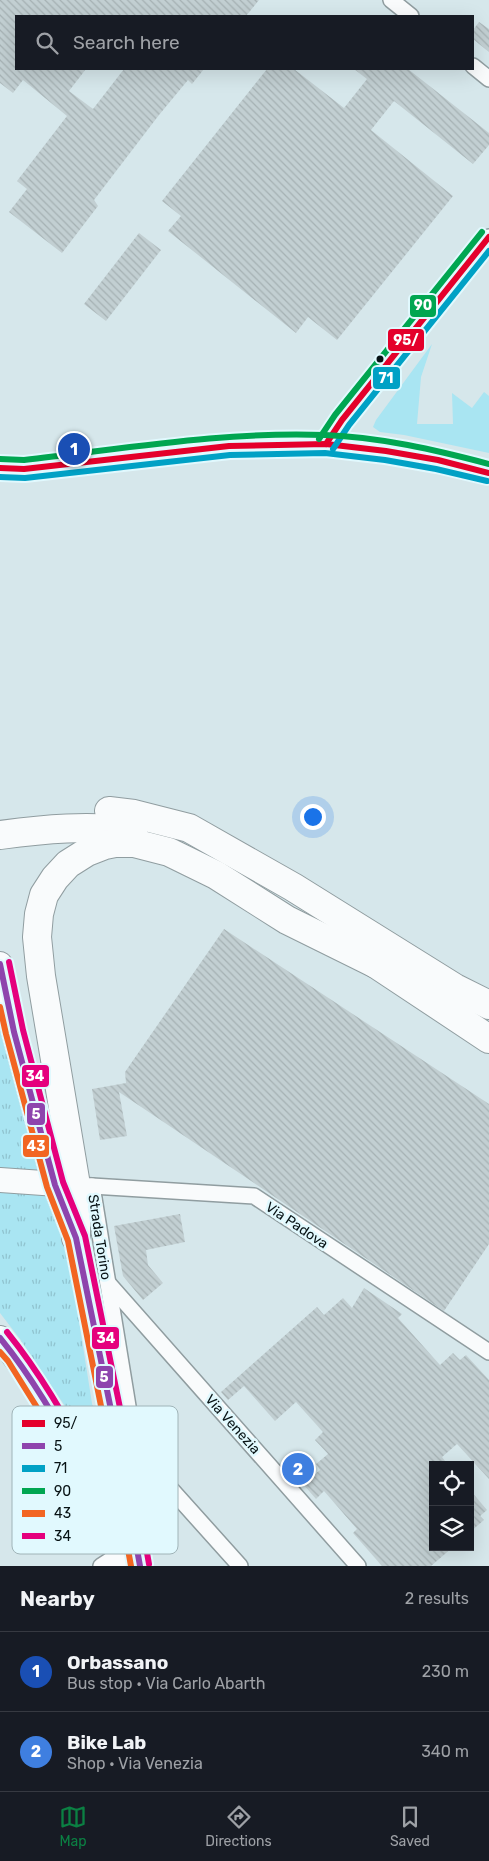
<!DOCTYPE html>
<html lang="en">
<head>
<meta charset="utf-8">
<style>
  :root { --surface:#171b24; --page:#20242c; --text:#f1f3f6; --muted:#9ea1a6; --line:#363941; --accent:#0b8043 }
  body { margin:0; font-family:Rubik,sans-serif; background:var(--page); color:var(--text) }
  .controls { position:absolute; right:15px; bottom:15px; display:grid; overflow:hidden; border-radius:0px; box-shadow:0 5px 20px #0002 }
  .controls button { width:45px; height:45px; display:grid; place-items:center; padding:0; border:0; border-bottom:1px solid var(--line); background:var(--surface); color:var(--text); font:25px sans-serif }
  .you { position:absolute; left:312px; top:816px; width:18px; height:18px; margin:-12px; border:4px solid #fff; border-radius:50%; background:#1a73e8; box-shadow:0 0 0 8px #1a73e833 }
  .badge { display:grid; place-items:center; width:32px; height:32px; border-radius:50%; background:var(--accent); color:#fff; font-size:16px; font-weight:700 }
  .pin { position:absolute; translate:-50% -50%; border:2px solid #fff; box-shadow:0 1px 5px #0006 }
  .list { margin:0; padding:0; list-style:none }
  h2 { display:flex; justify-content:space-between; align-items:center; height:65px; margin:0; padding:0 20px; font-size:21px }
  h2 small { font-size:16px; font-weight:400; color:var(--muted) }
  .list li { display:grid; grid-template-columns:32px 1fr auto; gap:15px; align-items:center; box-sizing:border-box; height:80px; padding:0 20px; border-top:1px solid var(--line) }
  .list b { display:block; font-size:19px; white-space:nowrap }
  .list p { margin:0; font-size:16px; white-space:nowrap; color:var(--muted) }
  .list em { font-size:16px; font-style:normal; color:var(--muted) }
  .icon { flex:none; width:28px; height:28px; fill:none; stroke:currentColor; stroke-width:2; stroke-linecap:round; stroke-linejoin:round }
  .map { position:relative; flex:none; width:489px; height:1566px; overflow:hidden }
  .search { position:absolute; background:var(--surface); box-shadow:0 5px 20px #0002; left:15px; right:15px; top:15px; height:55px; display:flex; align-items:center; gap:12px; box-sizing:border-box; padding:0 18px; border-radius:0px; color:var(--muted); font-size:19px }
  .sheet { height:225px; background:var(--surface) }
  nav { display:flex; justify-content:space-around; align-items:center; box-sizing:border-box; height:70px; border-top:1px solid var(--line); background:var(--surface); font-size:14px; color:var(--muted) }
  nav a { display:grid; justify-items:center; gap:2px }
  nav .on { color:var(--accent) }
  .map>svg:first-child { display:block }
  .grass { fill:url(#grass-tufts) }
  .park { fill:#a9e5f2 }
  .building { fill:url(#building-back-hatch) }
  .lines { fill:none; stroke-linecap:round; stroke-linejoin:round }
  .street-casing { stroke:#909da0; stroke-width:18 }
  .primary-casing { stroke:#909da0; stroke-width:26 }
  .highway-casing { stroke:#909da0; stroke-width:30 }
  .street { stroke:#f9fbfc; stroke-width:15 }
  .primary { stroke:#f9fbfc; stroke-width:24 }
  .highway { stroke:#f9fbfc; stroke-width:28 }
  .bus-1-casing { stroke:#e1f9fe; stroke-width:10 }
  .bus-2-casing { stroke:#e1f9fe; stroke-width:10 }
  .bus-3-casing { stroke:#e1f9fe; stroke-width:10 }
  .bus-4-casing { stroke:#e1f9fe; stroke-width:10 }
  .bus-5-casing { stroke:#e1f9fe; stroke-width:10 }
  .bus-6-casing { stroke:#e1f9fe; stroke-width:10 }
  .bus-1 { stroke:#e4002b; stroke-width:6 }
  .bus-2 { stroke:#8e44ad; stroke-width:6 }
  .bus-3 { stroke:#00a1c5; stroke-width:6 }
  .bus-4 { stroke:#00a651; stroke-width:6 }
  .bus-5 { stroke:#f26522; stroke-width:6 }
  .bus-6 { stroke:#e5007d; stroke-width:6 }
  .bus-dot { fill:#071214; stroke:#e1f9fe; stroke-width:2 }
  .labels { text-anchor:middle; stroke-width:5; stroke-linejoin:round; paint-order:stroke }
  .street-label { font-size:14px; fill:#071214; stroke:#e1f9fe }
  .key { fill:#e1f9fe; stroke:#a0b4b8; stroke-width:1 }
  .key-label { font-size:14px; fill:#071214 }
  .line-badge { stroke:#e1f9fe; stroke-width:2 }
  .badge-label { font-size:14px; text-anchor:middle; font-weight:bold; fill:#fff }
</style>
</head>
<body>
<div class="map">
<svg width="489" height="1566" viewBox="0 0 489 1566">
  <defs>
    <pattern id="grass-tufts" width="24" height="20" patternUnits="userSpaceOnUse" patternTransform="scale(1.25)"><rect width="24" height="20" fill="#a9e5f2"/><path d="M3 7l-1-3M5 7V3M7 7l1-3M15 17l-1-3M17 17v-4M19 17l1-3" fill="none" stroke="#90c3cf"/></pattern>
    <pattern id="building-back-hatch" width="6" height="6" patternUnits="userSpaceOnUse" patternTransform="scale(1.25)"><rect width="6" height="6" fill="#c2cfd2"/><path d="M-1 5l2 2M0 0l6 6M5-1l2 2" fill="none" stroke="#a5b1b3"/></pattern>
  </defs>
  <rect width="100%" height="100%" fill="#d6e7eb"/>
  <g class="grass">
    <path d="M0 1010 46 1177 0 1174Z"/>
    <path d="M0 1189 49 1191 66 1253 75 1296 101 1460 20 1339 0 1313Z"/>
  </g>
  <path class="park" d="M432 344 421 377 417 424H453L452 393 472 408 484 392 489 396V453L404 435 380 432 373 427 376 420Z"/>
  <g class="building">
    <path d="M0 0H259L246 16H16V69H86L69 91 93 109 124 69H204L192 84 188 80 159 115 94 200 98 206 62 253 9 212 27 189 17 181 67 116 23 80 13 93 0 83Z"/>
    <path d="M479 22 489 29V52L473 39V30Z"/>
    <path d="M267 69H294L344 108 367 79 354 69H408L489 133V145L473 164 394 101 371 130 453 196 337 340 308 317 296 333 168 231 181 216 162 201Z"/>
    <path d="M139 233 161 250 106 321 84 304Z"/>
    <path d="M224 929 489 1104V1244L444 1311 119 1092 127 1136 100 1140 92 1089 126 1083 125 1072Z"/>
    <path d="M180 1214 185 1242 146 1250 148 1265 163 1283 143 1300 123 1276 114 1226Z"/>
    <path d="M364 1288 402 1314 398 1318 440 1365 453 1353 460 1360 466 1355 489 1380V1479L457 1444 442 1457 448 1465H433V1547H453L431 1566H382L353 1533 357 1529 324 1491 316 1499 303 1484 320 1470 316 1464 328 1454 315 1440 323 1432 296 1402 275 1421 244 1386 228 1400 221 1392 317 1307 324 1315 343 1298 352 1308Z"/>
    <path d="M470 1490 487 1510 480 1516 484 1520 470 1532Z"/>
  </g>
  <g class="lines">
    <g class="street-casing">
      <g id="street">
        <path d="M391 0 411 16"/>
        <path d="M473 66 489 79"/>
        <path d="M326 444 342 420 489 237"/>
        <path d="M0 468 24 469 229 446 299 444H326L386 451 438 460 489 473"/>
        <path d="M76 1185 254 1196 489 1352"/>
        <path d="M92 1186 135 1449 120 1454"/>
        <path d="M108 1283 358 1566"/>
        <path d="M135 1449 240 1566"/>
        <path d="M101 1566 118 1555"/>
      </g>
    </g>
    <g class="primary-casing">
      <g id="primary">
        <path d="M0 964 14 1032 55 1185 76 1238 120 1454 140 1566"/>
        <path d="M0 1180 71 1185"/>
        <path d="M0 1338C25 1368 44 1401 63 1434 86 1476 108 1520 122 1566"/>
      </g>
    </g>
    <g class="highway-casing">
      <g id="highway">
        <path d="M109 811 134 814 189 828 293 887 455 988 489 1005"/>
        <path d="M0 835C45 829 88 825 133 831"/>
        <path d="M361 954 489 1039"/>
        <path d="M76 1238V1185L41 976 37 937 39 914 44 895 55 878 68 864 87 852 105 845 115 843H134L169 852 216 875 287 920 376 964"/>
      </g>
    </g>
    <use href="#street" class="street"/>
    <use href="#primary" class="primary"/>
    <use href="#highway" class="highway"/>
    <g class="bus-1-casing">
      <g id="bus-1">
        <path d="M326 444 342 420 489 237"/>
        <path d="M0 468 24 469 229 446 326 444 386 451 438 460 489 473"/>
      </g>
    </g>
    <g class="bus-2-casing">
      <g id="bus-2">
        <path d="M0 964 14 1032 55 1185 76 1238 120 1454 140 1566"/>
        <path d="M0 1338C32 1377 64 1432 87 1477 97 1498 104 1520 113 1541"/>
      </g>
    </g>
    <g class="bus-3-casing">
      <g id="bus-3">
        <path d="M333 449 349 425 489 251"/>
        <path d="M0 477 25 478 230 455 325 453 385 460 436 469 487 481"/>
      </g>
    </g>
    <g class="bus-4-casing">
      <g id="bus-4">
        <path d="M319 439 335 415 482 232"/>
        <path d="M0 459 24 460C123 449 225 431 325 435 380 437 436 450 489 464"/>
      </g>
    </g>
    <g class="bus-5-casing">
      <g id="bus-5">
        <path d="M0 1007 6 1034 47 1187 68 1241 111 1456 131 1566"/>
        <path d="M0 1352 8 1361 38 1409 79 1482 105 1544"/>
      </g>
    </g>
    <g class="bus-6-casing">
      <g id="bus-6">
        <path d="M9 962 23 1030 63 1182 85 1236 129 1452 149 1564"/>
        <path d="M7 1332C40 1373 71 1426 94 1473 105 1494 112 1516 121 1538"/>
      </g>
    </g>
    <use href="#bus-1" class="bus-1"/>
    <use href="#bus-2" class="bus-2"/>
    <use href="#bus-3" class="bus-3"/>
    <use href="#bus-4" class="bus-4"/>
    <use href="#bus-5" class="bus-5"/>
    <use href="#bus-6" class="bus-6"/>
  </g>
  <circle class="bus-dot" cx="380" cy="359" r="4.5"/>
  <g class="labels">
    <g class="street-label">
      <text transform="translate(297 1225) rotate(34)" y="5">Via Padova</text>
      <text transform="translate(100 1237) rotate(81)" y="5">Strada Torino</text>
      <text transform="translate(233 1424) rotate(48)" y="5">Via Venezia</text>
    </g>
  </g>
  <rect x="12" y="1406" width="166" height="148" rx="8" class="key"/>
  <rect x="22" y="1420" width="23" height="7" fill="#e4002b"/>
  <rect x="22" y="1443" width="23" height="6" fill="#8e44ad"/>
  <rect x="22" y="1465" width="23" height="7" fill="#00a1c5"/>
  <rect x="22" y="1488" width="23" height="6" fill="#00a651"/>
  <rect x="22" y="1510" width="23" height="7" fill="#f26522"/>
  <rect x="22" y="1533" width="23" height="6" fill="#e5007d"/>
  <g class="key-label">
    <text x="54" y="1428">95/</text>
    <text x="54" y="1451">5</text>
    <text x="54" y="1473">71</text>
    <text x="54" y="1496">90</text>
    <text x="54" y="1518">43</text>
    <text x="54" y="1541">34</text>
  </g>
  <g class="line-badge">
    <rect x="409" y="294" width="28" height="24" rx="5" fill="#00a651"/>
    <rect x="387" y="328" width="38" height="24" rx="5" fill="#e4002b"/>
    <rect x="372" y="366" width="29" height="24" rx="5" fill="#00a1c5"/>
    <rect x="21" y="1064" width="29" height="24" rx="5" fill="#e5007d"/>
    <rect x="26" y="1102" width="20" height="24" rx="5" fill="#8e44ad"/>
    <rect x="22" y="1134" width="28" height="24" rx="5" fill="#f26522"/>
    <rect x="91" y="1326" width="29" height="24" rx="5" fill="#e5007d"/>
    <rect x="95" y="1365" width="19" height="24" rx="5" fill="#8e44ad"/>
  </g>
  <g class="badge-label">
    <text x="423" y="310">90</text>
    <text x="406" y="345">95/</text>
    <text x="386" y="383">71</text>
    <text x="35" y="1081">34</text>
    <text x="36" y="1119">5</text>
    <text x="36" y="1151">43</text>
    <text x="106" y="1343">34</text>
    <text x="104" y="1382">5</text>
  </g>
</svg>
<div class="controls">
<button><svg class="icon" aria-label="locate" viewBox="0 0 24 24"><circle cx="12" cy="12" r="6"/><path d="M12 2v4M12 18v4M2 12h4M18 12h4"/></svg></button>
<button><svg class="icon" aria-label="layers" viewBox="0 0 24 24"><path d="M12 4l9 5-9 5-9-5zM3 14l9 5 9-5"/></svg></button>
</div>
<div class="you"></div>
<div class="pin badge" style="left:74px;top:449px;background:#1a4fb4">1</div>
<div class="pin badge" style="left:298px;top:1469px;background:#3f7fe0">2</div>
<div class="search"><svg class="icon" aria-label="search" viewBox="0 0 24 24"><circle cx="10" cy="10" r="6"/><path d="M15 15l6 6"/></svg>Search here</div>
</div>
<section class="sheet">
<h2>Nearby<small>2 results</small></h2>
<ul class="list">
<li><span class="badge" style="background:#1a4fb4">1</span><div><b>Orbassano</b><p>Bus stop · Via Carlo Abarth</p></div><em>230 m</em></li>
<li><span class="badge" style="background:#3f7fe0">2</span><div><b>Bike Lab</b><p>Shop · Via Venezia</p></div><em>340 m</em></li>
</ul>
</section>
<nav>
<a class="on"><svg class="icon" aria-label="map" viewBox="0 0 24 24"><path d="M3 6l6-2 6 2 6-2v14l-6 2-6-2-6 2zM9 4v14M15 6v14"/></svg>Map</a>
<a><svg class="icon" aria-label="directions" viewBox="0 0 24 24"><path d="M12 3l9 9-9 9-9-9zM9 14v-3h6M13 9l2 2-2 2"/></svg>Directions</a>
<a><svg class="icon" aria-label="saved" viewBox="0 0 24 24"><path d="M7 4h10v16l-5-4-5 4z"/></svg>Saved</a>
</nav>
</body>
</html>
